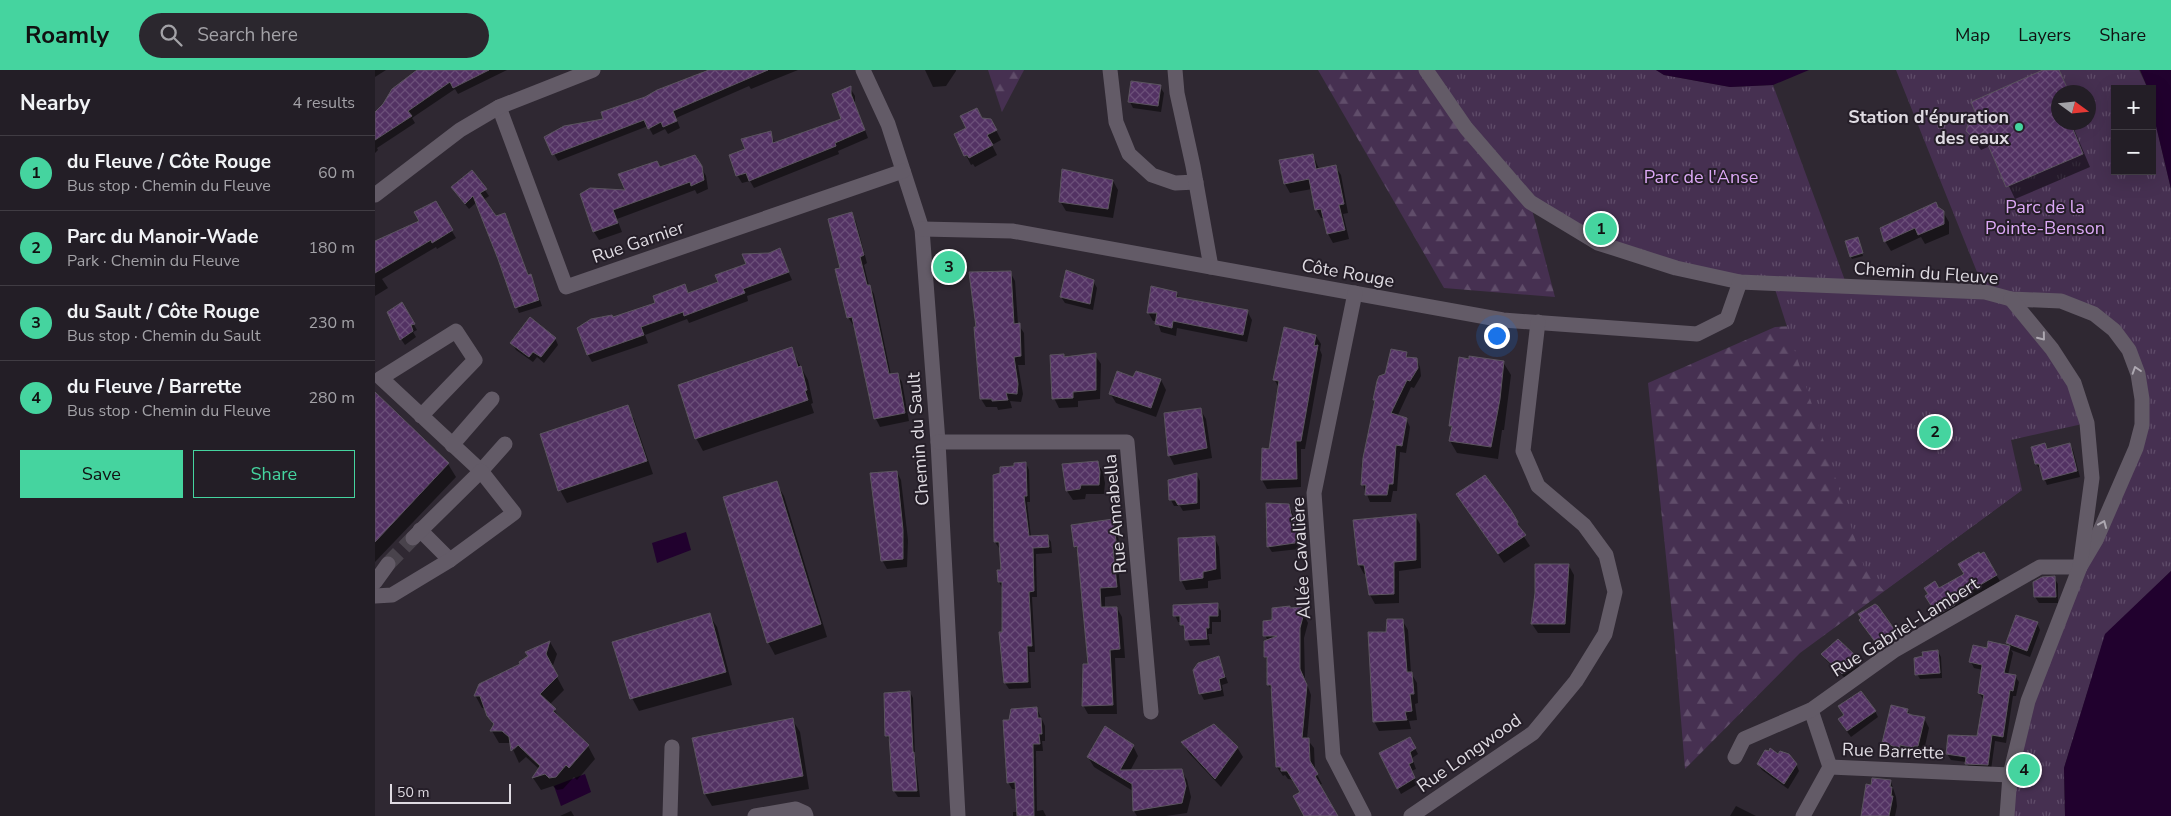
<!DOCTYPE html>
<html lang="en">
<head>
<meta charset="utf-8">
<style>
  :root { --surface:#231e26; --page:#2b272e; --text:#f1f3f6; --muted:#a3a2a7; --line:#403c43; --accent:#45d49f }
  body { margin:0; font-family:"Nunito Sans",sans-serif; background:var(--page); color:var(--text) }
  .controls { position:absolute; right:15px; top:15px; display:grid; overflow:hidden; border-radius:0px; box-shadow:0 5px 20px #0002 }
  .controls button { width:45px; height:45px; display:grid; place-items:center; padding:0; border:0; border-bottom:1px solid var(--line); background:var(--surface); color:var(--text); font:25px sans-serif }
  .compass { position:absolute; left:1676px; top:15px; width:45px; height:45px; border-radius:50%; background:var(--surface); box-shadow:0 5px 20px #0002; rotate:105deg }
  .scale { position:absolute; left:15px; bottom:12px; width:121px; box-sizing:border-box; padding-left:5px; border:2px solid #dfdbe2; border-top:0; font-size:14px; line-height:18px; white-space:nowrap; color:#dfdbe2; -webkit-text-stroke:4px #251e28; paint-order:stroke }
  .you { position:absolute; left:1121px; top:265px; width:18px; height:18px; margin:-12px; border:4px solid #fff; border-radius:50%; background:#1a73e8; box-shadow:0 0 0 8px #1a73e833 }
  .badge { display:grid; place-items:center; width:32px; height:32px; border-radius:50%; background:var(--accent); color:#111; font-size:16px; font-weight:700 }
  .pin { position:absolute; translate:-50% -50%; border:2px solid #fff; box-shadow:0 1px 5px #0006 }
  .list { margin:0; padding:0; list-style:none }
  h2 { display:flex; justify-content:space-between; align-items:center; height:65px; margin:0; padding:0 20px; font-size:21px }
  h2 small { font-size:16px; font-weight:400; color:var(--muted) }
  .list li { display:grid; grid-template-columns:32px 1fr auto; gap:15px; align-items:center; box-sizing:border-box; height:75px; padding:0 20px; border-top:1px solid var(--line) }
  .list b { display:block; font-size:19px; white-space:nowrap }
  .list p { margin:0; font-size:16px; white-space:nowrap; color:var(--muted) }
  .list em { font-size:16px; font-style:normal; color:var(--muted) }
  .actions { display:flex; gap:10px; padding:15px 20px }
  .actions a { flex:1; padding:11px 0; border:1px solid var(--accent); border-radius:0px; text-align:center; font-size:18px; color:var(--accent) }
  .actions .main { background:var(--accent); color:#111 }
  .icon { flex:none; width:28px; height:28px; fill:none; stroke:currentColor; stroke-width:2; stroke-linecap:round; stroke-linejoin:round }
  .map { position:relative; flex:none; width:1796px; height:746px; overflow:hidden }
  header { display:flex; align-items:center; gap:30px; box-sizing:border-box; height:70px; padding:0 25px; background:var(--accent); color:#111 }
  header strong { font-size:24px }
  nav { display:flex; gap:28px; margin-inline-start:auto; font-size:18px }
  .search { width:350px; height:45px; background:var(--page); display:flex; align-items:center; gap:12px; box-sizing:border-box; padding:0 18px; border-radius:28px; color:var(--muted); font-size:19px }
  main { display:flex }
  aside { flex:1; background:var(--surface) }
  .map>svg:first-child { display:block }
  .forest { fill:url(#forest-firs) }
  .park { fill:url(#park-tufts); fill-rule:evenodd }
  .water { fill:#21012e }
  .shadow { fill:#0007; fill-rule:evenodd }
  .building { fill:url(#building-cross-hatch); stroke:#5b545f }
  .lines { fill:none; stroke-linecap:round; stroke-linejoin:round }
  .minor-tunnel { stroke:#49434c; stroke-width:15; stroke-dasharray:15 8; stroke-linecap:butt }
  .minor { stroke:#635b67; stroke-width:15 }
  .oneway { stroke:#ada8b1 }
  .poi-dot { fill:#45d49f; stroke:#251e28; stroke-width:2 }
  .labels { text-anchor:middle; stroke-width:4; stroke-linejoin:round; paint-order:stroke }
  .poi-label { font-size:18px; font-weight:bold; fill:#dfdbe2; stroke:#251e28; text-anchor:end }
  .park-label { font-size:18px; fill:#dda9f6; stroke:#251e28 }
  .street-label { font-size:18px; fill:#dfdbe2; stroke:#251e28 }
</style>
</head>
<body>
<header>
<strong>Roamly</strong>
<div class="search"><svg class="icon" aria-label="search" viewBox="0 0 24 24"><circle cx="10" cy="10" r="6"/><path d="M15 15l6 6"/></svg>Search here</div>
<nav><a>Map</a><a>Layers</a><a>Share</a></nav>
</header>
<main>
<aside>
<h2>Nearby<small>4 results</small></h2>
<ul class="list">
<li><span class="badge">1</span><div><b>du Fleuve / Côte Rouge</b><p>Bus stop · Chemin du Fleuve</p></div><em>60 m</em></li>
<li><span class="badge">2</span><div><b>Parc du Manoir-Wade</b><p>Park · Chemin du Fleuve</p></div><em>180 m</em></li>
<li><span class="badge">3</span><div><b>du Sault / Côte Rouge</b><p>Bus stop · Chemin du Sault</p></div><em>230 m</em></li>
<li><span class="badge">4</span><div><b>du Fleuve / Barrette</b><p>Bus stop · Chemin du Fleuve</p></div><em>280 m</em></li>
</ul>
<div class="actions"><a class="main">Save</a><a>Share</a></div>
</aside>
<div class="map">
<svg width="1796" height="746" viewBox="0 0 1796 746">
  <defs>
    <pattern id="forest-firs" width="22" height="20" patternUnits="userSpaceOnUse" patternTransform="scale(1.25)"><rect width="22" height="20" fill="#463051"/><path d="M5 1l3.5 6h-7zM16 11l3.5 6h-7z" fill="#604d6a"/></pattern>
    <pattern id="park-tufts" width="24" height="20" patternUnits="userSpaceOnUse" patternTransform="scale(1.25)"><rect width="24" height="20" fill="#463051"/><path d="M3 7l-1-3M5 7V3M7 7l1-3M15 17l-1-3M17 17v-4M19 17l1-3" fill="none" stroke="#604d6a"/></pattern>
    <pattern id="building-cross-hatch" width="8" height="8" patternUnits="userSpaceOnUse" patternTransform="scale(1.25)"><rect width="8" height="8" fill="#533263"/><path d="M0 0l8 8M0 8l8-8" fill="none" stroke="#6b4f79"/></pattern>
  </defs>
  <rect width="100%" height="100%" fill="#2f2832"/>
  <g class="forest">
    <path d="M613 0H649L627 42Z"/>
    <path d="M943 0H1051L1155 132 1180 227 1069 218Z"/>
    <path d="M1566 249 1647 420 1425 583 1310 699 1299 564 1273 313 1400 257Z"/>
  </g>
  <path class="park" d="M1051 0H1281L1289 5 1355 17 1398 15 1472 216 1610 222 1521 0H1764L1773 19H1740V101H1777V39L1796 119V501L1730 565 1689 698 1690 746H1632L1653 631 1767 355 1763 304 1719 244 1636 229 1677 279 1712 353 1636 370 1647 420 1509 521 1489 497 1398 213 1231 176 1155 132ZM1684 22H1714V52H1684Z"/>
  <g class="water">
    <path d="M1281 0H1434L1398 15 1355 17 1289 5Z"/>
    <path d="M1765 0H1796V119L1777 39V19H1773Z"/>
    <path d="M311 462 316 480 282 493 277 473Z"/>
    <path d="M1796 501V746H1690L1689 698 1730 564Z"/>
    <path d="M210 704 216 722 186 736 179 716Z"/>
  </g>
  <g class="shadow">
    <path d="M0 0H11L0 7Z"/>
    <path d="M44 0H132L83 24 80 19 37 48 40 53 2 78 3 80 0 83V44Z"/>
    <path d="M336 0H423L376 19 374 16 301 48 305 58 293 64 290 59 278 65 273 56 183 91 179 84 171 67 229 50 270 28Z"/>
    <path d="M550 0H581V1L571 16 558 17Z"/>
    <path d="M1671 0H1683L1688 8 1694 22H1684V52H1696L1715 97 1640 129 1615 76 1606 80 1592 60Z"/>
    <path d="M785 17 789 23 786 42 758 38 755 32Z"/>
    <path d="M475 18 480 26V34L493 68 463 81 464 84 379 118 375 111 367 113 362 105 371 80 395 63 400 73 467 50Z"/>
    <path d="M607 50 621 60 626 70 617 75 622 85 600 97 598 94 596 95 591 85Z"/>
    <path d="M938 85 944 99 960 96 966 105 973 143 968 144 974 169 958 173 953 164 950 148H946L941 139 937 119 915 123 910 114 906 91Z"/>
    <path d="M326 97 331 106 333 119 322 124 320 120 242 149 247 162 224 170 219 162 207 124 251 121 285 99Z"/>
    <path d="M97 102 114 126 108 130 153 206H155L159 212 167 236 144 243 102 132 94 139 81 123Z"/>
    <path d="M738 111 743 120 738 148 691 141 685 131Z"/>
    <path d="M60 133 81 168 62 179 61 177 7 209 13 218 0 226V183L46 152Z"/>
    <path d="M1563 139 1568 142 1574 152V164L1550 174 1546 167 1516 181 1510 171Z"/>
    <path d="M477 144 481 152 492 193 489 195 494 216 499 224 516 305 522 304 527 312 534 351 505 357 501 349 480 255H478L473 247 467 199Z"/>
    <path d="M1483 169 1488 186 1477 189 1476 187Z"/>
    <path d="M404 180 417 210 372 226 373 231 314 253 312 249 270 265 273 273 217 292 213 285 238 249 282 234 310 216 314 224 344 212 394 184Z"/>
    <path d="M635 202 640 211 643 254 649 263 650 295H643L648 324 646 332 635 331 637 338 623 340 622 337H611L606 329Z"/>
    <path d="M718 211 722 218 718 240 690 233 686 227Z"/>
    <path d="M801 223 805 229 872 241 877 250 872 272 802 258 801 266 786 262 782 251H778L773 242Z"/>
    <path d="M27 234 42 260 38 262 41 267 30 275 26 269Z"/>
    <path d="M941 266 946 274 945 280 947 285 930 379H926V417L892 419 887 410 895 380 904 318 899 309Z"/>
    <path d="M180 268 183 275 169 293 162 287 158 292 141 280 137 273Z"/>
    <path d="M416 279 433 310 438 333 436 334 439 343 328 381 321 368Z"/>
    <path d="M1031 283 1034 289H1041L1045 297 1046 306 1039 318 1036 317 1022 347 1031 349 1035 357 1031 383 1025 382 1022 421H1018L1016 432H995L988 415 1001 332 1000 330 1011 305Z"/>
    <path d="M688 285 690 288 720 285 726 294 725 329 703 331V337L684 338 679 328Z"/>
    <path d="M1128 292 1136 305 1129 360H1127L1123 389 1082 383 1075 371 1077 359 1075 355Z"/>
    <path d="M761 302 786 310 791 320 781 347 741 333 735 323 758 309Z"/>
    <path d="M0 324 73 394 81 407 0 492Z"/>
    <path d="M252 337 259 349 278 404 192 433 185 420Z"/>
    <path d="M825 339 831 349 837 388 799 395 794 385Z"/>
    <path d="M1670 374 1673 380 1695 374 1698 380 1705 407 1672 415 1666 400 1661 394 1657 377Z"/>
    <path d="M722 392 728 402 730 413 729 424H711L710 429 698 430 692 421Z"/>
    <path d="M651 393 654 400 655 432H652L656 467 672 466 676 472 677 483 661 484 662 527H657L660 582H654L656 618 634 619 630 613 625 563H628V519L624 512 627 501 626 478H624L620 472 640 398Z"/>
    <path d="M522 402 526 410 533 470 532 497 512 499 507 490Z"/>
    <path d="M822 405 825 411V439L808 441 805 436H799L796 430 795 411Z"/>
    <path d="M1110 407 1155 476 1129 493 1082 425Z"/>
    <path d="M401 413 409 426 452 567 400 585 393 572Z"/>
    <path d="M914 435 927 467 924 479 897 482 893 476Z"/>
    <path d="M1040 445 1045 454 1046 498 1024 501V533L1000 534 995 525 992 504H989L984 495Z"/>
    <path d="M737 450 742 459 746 486 742 487 746 525 730 527V538H742L747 547 750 588H740L742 644H713L708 635 714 595 704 483 700 476Z"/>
    <path d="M839 467 844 477 846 509 833 511V518L811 520 806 510Z"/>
    <path d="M1608 484 1625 511 1581 538 1566 551 1551 527 1590 504Z"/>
    <path d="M1194 496 1199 505 1195 563H1163L1157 554Z"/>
    <path d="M1679 508 1683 514V533H1664L1660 527V512Z"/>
    <path d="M842 535 846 541V552H837V564H833L835 575 815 576 806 552H803L800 545Z"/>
    <path d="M926 538 933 553 929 568 930 609 936 625 932 669 939 678 940 701 947 714 944 715 930 746 926 723 919 710 913 709 910 705 908 706 902 697 898 623 893 614V591L890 586 893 571 890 565 898 551Z"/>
    <path d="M334 545 342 557 357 615 264 641 257 628Z"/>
    <path d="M1027 550 1033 560 1036 603 1042 613 1043 633 1040 634 1042 650 1034 651 1036 659 1004 661 999 651 1013 563Z"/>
    <path d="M1662 553 1665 560 1655 587 1636 580 1638 583 1633 605 1640 606 1644 612 1641 626H1638L1631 673 1620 671 1616 700H1595L1591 692 1576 690 1572 684 1603 667 1609 630 1604 623 1608 600 1599 598 1596 592 1613 580 1634 577 1632 573Z"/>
    <path d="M1489 556 1521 564 1524 570 1514 577 1512 575 1506 579Z"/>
    <path d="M175 572 182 584 177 598 189 620 175 634 188 652 213 676 220 689 202 710 199 707 188 719 182 720 178 716 166 720 158 708 164 699 151 687 144 693 135 673H124L117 661 120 656 111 638H107L100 625 146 595 154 587 152 583ZM149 671 139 680V677Z"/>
    <path d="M1563 582 1566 587 1567 608 1545 609 1542 604Z"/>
    <path d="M1448 584 1481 588 1485 598 1472 610 1451 590Z"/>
    <path d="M844 587 853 613 847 615 849 626 829 630 826 624 820 600Z"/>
    <path d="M535 622 538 628 540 686 545 727H523L519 721 515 672 512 666Z"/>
    <path d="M662 639 670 656V671H667L668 681H661L662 741 668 740 671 746H638V742H643L641 719H637L633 712 635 651Z"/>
    <path d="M1532 640 1536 646 1549 648 1554 658 1548 685H1544L1543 687 1531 684 1530 687 1514 683 1508 673Z"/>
    <path d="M1500 641 1503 647 1476 667 1468 656Z"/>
    <path d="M417 649 425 662 434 719 337 736 330 724Z"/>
    <path d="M1035 669 1043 684 1037 688 1041 699 1036 701 1043 714 1026 724 1023 718Z"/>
    <path d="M807 672 862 677 868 687 846 717 813 682Z"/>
    <path d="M758 676 763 686 755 701 806 700 812 710 816 727 812 743 791 746H762L759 741 758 721 719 697 713 687Z"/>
    <path d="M1404 685 1421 694 1424 701 1413 719 1387 700 1383 694Z"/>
    <path d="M1516 712 1521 727 1522 736 1520 746H1487Z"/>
    <path d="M1361 736 1381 746H1355Z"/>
    <path d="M196 741 199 746H185Z"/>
  </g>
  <g class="building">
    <path d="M42 0H114L78 18 75 12 33 41 37 46 0 70V42L8 34 17 19Z"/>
    <path d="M334 0H393L298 41 302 51 288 57 286 52 273 59 269 50 177 85 169 67 189 56 228 49 226 42 270 27 282 20Z"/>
    <path d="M1668 0H1684L1694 22H1684V52H1695L1708 84 1631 117 1608 63 1598 68 1591 61 1593 54 1603 49 1596 32Z"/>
    <path d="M756 11 786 15 783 36 753 32Z"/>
    <path d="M476 16V24L490 60 460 73 461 76 374 111 371 103 361 106 354 85 370 79 366 69 396 61 398 73 466 49 457 24Z"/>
    <path d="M602 38 607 48 616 49 622 60 612 65 618 75 594 88 592 85 589 86 579 64 591 58 585 46Z"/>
    <path d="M938 84 941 99 961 95 969 134 964 135 970 160 952 164 946 139 940 140 934 109 909 114 904 90Z"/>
    <path d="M320 85 327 96 329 110 316 116 315 112 238 140 243 153 218 162 205 124 215 118 250 120 243 104 282 91 285 97Z"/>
    <path d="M687 99 738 110 733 139 684 132Z"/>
    <path d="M97 100 112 119 105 123 121 146 130 143 153 205 156 204 164 230 140 238 123 189 98 126 90 134 76 117Z"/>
    <path d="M61 131 78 160 57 173 56 170 0 203V171L44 151 39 142Z"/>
    <path d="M1561 132 1563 137 1569 141V154L1543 165 1540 158 1509 172 1505 158Z"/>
    <path d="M477 142 489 185 485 187 492 215H495L514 304 523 303 530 343 499 349 477 247 472 248 460 199 465 198 453 149Z"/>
    <path d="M1483 167 1488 183 1475 187 1470 171Z"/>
    <path d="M405 178 414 202 368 219 370 223 309 246 308 242 266 257 269 265 212 285 202 258 216 249 237 245 238 247 280 233 278 226 310 214 313 223 343 212 340 205 371 194 367 184 394 183Z"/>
    <path d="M691 200 719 210 715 234 685 227Z"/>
    <path d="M636 201 639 254 645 253 646 286 639 287 643 314 642 324 631 323 633 330 617 331V329H605L599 257H601L594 202Z"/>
    <path d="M776 216 802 222 801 227 873 240 868 265 798 251 797 258 780 254 782 243H772Z"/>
    <path d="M27 232 40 254 36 255 38 261 25 270 12 242Z"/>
    <path d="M155 247 181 268 166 287 158 282 154 287 135 273Z"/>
    <path d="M909 257 941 265 939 276 943 275 926 371H921L922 409 886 410 887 378 894 379 904 311 898 310Z"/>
    <path d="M417 277 423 297 426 296 432 320 430 321 433 330 320 369 303 315Z"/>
    <path d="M1016 279 1032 282 1031 287 1042 288 1043 298 1035 311 1032 310 1016 343 1032 348 1027 376 1021 375 1018 414H1014L1012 425H990L991 415H986L988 388 1000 330H998L1002 311 1004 306 1010 304Z"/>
    <path d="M721 283V320L698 322V328L677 329 675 285 689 284V287Z"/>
    <path d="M1094 286 1129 291 1125 329 1116 377 1074 371 1077 356H1074L1084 287 1094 289Z"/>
    <path d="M742 301 758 307 761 301 786 309 776 338 734 324Z"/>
    <path d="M0 322 74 393 0 472Z"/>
    <path d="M253 335 272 391 183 421 165 364Z"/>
    <path d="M826 338 832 378 793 386 789 343Z"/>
    <path d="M1670 373 1672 379 1695 373 1702 401 1668 410 1664 394H1660L1656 377Z"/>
    <path d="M723 391 725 402 724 415H706L705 419 691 421 687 394Z"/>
    <path d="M651 392 652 426H649L654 466 673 465 674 477 658 478 659 521 654 522 657 576H652L653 612 629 613 624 562H627V512H623L622 500H626L624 472H619L618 405 625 403V397L639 396V393Z"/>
    <path d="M522 401 528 460V489L506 491 495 403Z"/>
    <path d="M822 403V433L803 435 800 430H794L793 410Z"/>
    <path d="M1110 405 1136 440 1143 452 1142 454 1151 465 1123 484 1081 424Z"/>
    <path d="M402 411 446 554 392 573 348 427Z"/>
    <path d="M891 433 914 434 916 444 925 460 920 473 892 477Z"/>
    <path d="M1041 444V490L1019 492V524L994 525 989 495H983L978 450Z"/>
    <path d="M738 449 742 478H738L742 517 725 518 726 537H742L745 579 735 580 738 635 707 636 708 594H713L702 476 699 477 696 455Z"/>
    <path d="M840 466 841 499 828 502V508L805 511 803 468Z"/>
    <path d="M1604 482 1605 484 1609 482 1622 505 1578 531 1580 535 1562 545 1550 526 1553 524 1549 518 1560 511 1564 518 1589 504 1583 494Z"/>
    <path d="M1160 494H1194L1190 554H1156L1160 523Z"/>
    <path d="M1680 506 1681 527H1659L1658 512 1667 507Z"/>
    <path d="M843 533V546H834V558H831L832 569 810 570 809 555H805V546H798V535Z"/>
    <path d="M1500 534 1503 536 1522 563 1510 572 1508 569 1501 573 1484 550 1486 548 1483 544Z"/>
    <path d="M915 536V538L926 537 929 543 925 558V599L932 615 927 668H934L935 691 943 704 940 706 963 746H929L918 726 925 722 912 701H906V697H901L896 615H892V587H889V571L902 566H888V551L897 550V538Z"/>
    <path d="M335 543 351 602 255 629 237 572Z"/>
    <path d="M1641 545 1663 552 1652 581 1631 573Z"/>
    <path d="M1012 549H1028L1032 602H1037L1039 624H1035L1037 641 1030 642 1032 650 998 652 993 562H1011Z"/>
    <path d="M1463 569 1482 587V592L1467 604 1446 584Z"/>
    <path d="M175 571 171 584 183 606 165 624 181 639 178 641 214 675 194 698 191 695 181 707 174 708 170 704 157 708 165 696 143 675 136 681 134 667 127 661H115L119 654 112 646 105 626H99L104 614 145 594 144 592 153 586 150 582Z"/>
    <path d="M1613 571 1635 576 1629 603 1641 605 1638 621 1635 620 1628 667 1617 665 1613 695 1590 694 1591 687 1571 684 1573 665 1602 666 1609 625 1603 623 1607 595 1594 592 1598 575 1612 578Z"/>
    <path d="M1563 580 1565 603 1540 605 1539 588 1548 586 1547 582Z"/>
    <path d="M844 586 850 607 844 609 846 620 824 624 818 600 823 593Z"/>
    <path d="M535 621 538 682H539L542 721H518L514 666H510L509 623Z"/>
    <path d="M1486 621 1501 641 1472 661 1463 649 1469 645 1463 636Z"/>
    <path d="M1516 635 1533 639 1532 643 1537 645 1550 647 1543 676H1539L1538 678 1525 675V678L1507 673Z"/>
    <path d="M662 637 663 648H666L667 664H664L665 674H658L659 746H642L640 712 632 713 628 650H634L636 639Z"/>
    <path d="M418 648 428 706 329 724 317 668Z"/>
    <path d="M839 654 863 677 840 709 806 672Z"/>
    <path d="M730 656 759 675 745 700 807 699 811 716 807 733 758 741 757 714 712 687Z"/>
    <path d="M1035 667 1041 678 1035 682 1038 692 1034 694 1040 708 1022 719 1004 683Z"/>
    <path d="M1395 678 1403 684 1405 681 1414 684 1422 694 1409 714 1382 694 1390 680 1394 681Z"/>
    <path d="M1497 708 1516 710 1515 717H1517L1516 726H1518L1514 746H1486L1491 714 1496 715Z"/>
  </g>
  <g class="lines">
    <path class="minor-tunnel" d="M13 494 38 468"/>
    <g class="minor">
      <path d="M488 0 513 54 547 159 563 372 583 746"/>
      <path d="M735 0 741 52 754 84 777 105 800 113 821 112"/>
      <path d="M800 0 802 23 818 96 836 197"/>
      <path d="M1051 0 1091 58 1155 132 1223 173 1301 198 1365 212 1610 222 1636 229 1686 231 1719 244 1739 260 1754 280 1763 304 1767 329V355L1761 378 1721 470 1705 497"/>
      <path d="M124 37 191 217 528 101"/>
      <path d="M0 125 85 60 124 37 218 0"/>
      <path d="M547 159 637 161 1128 250 1322 264 1352 249 1365 212"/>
      <path d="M980 223 939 423 958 686 989 746"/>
      <path d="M46 346 100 290 81 261 6 308 106 401 130 374"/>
      <path d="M563 372H752L776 642"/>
      <path d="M77 375 117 329"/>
      <path d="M45 460 75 490"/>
      <path d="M0 512 13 494"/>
      <path d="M0 526 17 525 75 490 139 443 106 401 38 468"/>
      <path d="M1436 640 1455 697"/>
      <path d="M1360 687 1369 669 1436 640 1520 580 1665 497H1705"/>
      <path d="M295 746 297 677"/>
      <path d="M380 746 421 739 430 743 431 746"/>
      <path d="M1036 746 1158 663 1201 611 1230 564 1240 522 1231 485 1209 455 1163 416 1148 381 1163 252"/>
      <path d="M1428 746 1455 697 1635 705"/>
      <path d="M1632 746 1635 705 1653 631 1705 497 1717 408 1712 353 1699 313 1677 279 1636 229"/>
    </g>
  </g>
  <defs><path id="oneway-chevron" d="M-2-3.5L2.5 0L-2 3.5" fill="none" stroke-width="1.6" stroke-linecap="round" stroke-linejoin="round" transform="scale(1.25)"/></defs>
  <g class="oneway">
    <use href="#oneway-chevron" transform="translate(1667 267) rotate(51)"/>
    <use href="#oneway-chevron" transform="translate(1761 300) rotate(-108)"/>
    <use href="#oneway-chevron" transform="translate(1728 454) rotate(-67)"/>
  </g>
  <circle class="poi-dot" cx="1644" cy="57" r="5"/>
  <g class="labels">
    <g class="poi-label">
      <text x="1634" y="53">Station d'épuration<tspan x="1634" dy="21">des eaux</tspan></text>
    </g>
    <g class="park-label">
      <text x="1326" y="113">Parc de l'Anse</text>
      <text x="1670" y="143">Parc de la<tspan x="1670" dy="21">Pointe-Benson</tspan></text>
    </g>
    <g class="street-label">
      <text transform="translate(263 172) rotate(-19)" y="6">Rue Garnier</text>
      <text transform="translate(973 203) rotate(10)" y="6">Côte Rouge</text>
      <text transform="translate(1551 203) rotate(4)" y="6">Chemin du Fleuve</text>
      <text transform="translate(543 369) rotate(-94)" y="6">Chemin du Sault</text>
      <text transform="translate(740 444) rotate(-95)" y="6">Rue Annabella</text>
      <text transform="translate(926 488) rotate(-93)" y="6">Allée Cavalière</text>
      <text transform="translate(1530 557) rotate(-32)" y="6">Rue Gabriel-Lambert</text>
      <text transform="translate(1518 681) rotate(2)" y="6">Rue Barrette</text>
      <text transform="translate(1094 683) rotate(-35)" y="6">Rue Longwood</text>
    </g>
  </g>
</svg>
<div class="controls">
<button>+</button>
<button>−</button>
</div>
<svg class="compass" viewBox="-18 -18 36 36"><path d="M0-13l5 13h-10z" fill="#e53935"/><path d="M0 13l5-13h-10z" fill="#a3a2a7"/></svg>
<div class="scale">50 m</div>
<div class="you"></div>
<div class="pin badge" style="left:1226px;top:159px">1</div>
<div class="pin badge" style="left:1560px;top:362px">2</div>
<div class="pin badge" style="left:574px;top:197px">3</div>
<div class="pin badge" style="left:1649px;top:700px">4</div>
</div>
</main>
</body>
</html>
